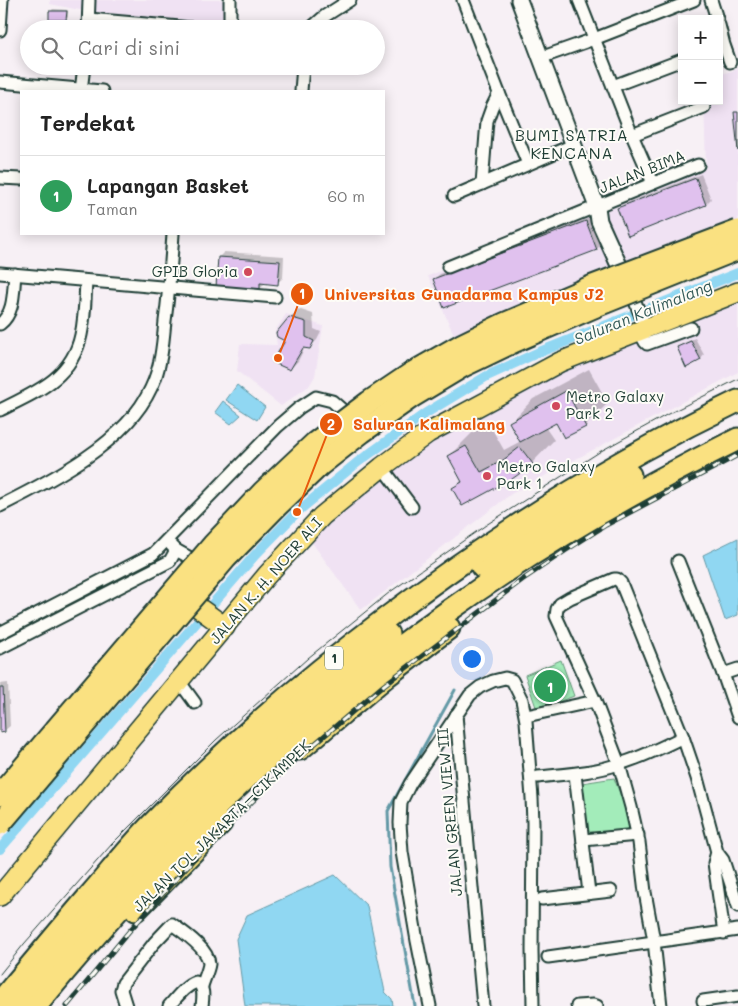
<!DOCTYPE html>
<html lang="id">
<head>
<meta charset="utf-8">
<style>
  :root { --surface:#fff; --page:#f2f2f2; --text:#222; --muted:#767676; --line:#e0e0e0; --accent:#7c3aed }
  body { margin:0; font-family:Mali,sans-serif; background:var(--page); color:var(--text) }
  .controls { position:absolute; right:15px; top:15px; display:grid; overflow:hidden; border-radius:0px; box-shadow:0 2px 12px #0003 }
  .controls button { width:45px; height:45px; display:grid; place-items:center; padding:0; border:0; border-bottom:1px solid var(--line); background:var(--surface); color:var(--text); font:25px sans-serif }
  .you { position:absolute; left:471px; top:658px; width:18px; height:18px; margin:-12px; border:4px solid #fff; border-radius:50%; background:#1a73e8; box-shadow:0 0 0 8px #1a73e833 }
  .badge { display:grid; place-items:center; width:32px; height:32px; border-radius:50%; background:var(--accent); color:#fff; font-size:16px; font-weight:700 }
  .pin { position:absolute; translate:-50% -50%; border:2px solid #fff; box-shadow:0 1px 5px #0006 }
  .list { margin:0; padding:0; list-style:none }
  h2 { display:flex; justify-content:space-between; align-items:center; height:65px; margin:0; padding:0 20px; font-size:21px }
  h2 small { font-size:16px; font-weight:400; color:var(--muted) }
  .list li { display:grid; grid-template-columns:32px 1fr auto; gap:15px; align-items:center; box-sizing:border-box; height:80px; padding:0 20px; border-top:1px solid var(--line) }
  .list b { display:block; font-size:19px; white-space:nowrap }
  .list p { margin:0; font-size:16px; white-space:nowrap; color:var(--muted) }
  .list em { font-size:16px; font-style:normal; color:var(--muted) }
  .icon { flex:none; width:28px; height:28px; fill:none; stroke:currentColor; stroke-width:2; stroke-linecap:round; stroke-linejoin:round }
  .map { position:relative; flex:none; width:738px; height:1006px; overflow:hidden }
  .search { position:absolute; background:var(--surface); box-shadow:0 2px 12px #0003; left:20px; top:20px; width:365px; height:55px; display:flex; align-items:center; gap:12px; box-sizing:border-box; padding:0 18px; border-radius:28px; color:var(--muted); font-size:19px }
  .panel { position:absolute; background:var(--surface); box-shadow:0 2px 12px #0003; left:20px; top:90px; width:365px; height:145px; border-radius:0px }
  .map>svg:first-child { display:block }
  .built { fill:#f0e2f3 }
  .green { fill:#a3ecba; stroke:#619477 }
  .water { fill:#90d7f2; stroke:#6399a6 }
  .shadow { fill:#0003 }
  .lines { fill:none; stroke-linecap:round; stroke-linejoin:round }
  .stream { stroke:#6399a6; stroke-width:3 }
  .canal { stroke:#90d7f2; stroke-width:10 }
  .building { fill:#e0c1ee; stroke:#1f3d34 }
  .minor-casing { stroke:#1f3d34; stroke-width:15 }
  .tertiary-casing { stroke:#1f3d34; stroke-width:19 }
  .primary-casing { stroke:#1f3d34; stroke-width:22 }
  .motorway-casing { stroke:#1f3d34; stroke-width:25 }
  .minor { stroke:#fdfcf7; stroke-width:11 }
  .tertiary { stroke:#fdfcf7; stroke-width:15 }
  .primary { stroke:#fae181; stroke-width:19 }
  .motorway { stroke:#fae181; stroke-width:21 }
  .tram { stroke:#1f3d34; stroke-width:1 }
  .rail-casing { stroke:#1f3d34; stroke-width:5 }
  .rail { stroke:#fdfcf7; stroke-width:3; stroke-dasharray:9; stroke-linecap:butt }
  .motorway-bridge-casing { stroke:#1f3d34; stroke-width:25; stroke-linecap:butt }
  .motorway-bridge { stroke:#fae181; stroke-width:21 }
  .poi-dot { fill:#d1495b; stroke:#fdfcf7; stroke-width:2 }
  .labels { text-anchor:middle; stroke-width:4; stroke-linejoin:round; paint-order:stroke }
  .shield { fill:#fdfcf7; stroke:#62766e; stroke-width:1 }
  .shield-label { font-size:14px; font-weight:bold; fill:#1f3d34 }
  .street-label { font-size:15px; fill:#1f3d34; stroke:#fdfcf7 }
  .poi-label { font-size:15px; fill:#1f3d34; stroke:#fdfcf7; text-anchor:start }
  .neighbourhood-label { font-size:16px; letter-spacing:1px; fill:#1f3d34; stroke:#fdfcf7 }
  .water-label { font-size:16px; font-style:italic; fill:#365c5a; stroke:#fdfcf7 }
  .leader { fill:none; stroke:#e8590c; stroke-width:2 }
  .callout-dot { fill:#e8590c; stroke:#fdfcf7; stroke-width:2 }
  .mark-label { font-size:15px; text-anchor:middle; font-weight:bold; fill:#fff }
  .callout-label { font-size:16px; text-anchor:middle; font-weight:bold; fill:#e8590c; stroke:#fdfcf7; stroke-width:4; stroke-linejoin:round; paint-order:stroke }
</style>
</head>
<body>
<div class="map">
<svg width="738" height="1006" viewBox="0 0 738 1006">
  <rect width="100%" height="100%" fill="#f7f0f5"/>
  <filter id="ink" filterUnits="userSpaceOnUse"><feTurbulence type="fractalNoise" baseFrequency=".02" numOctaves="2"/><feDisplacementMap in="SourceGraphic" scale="10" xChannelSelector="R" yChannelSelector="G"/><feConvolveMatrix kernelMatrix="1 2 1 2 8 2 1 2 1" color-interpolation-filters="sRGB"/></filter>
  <g filter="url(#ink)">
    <g class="built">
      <path d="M50 0H224L223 26 80 10 50 4Z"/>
      <path d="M738 69V226L458 344 428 276 706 168 704 101H719V75Z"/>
      <path d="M738 294V372L511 494 361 610 305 533 430 436 560 362Z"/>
      <path d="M286 314 323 326 315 376 309 386 281 406 237 371 240 344 277 345 275 331Z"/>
    </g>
    <g class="green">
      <path d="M561 660 574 696 537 710 525 675Z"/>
      <path d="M614 778 635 833 584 835 582 783Z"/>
    </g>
    <g class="water">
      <path d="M237 385 265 407 257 420 226 400Z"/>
      <path d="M223 401 241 415 231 424 215 412Z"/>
      <path d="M738 538V615L725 620 703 555Z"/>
      <path d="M335 875 367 906 385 992 392 999 393 1006H245L236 939 247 915Z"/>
    </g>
    <g class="shadow">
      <path d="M53 9 68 10V17L66 19 50 12Z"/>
      <path d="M701 174 711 199 706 204 619 209 624 204Z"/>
      <path d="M592 217 602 244 597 249 445 306 434 279 440 274Z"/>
      <path d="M224 252 284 256 283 278 277 283H265L259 289 219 257Z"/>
      <path d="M298 309 313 314 314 329 321 332 317 340 309 348 305 347 298 361 290 369 287 340 290 318Z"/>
      <path d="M695 338 704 355 701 359 687 366 678 347 682 344Z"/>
      <path d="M589 369 608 403 585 426 556 421 545 427 554 440 532 463 454 488 462 480 449 456 472 433 489 424 504 450 521 441 511 422 533 399Z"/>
      <path d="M8 683 10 726 4 731H0V684Z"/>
    </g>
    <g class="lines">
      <path class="stream" d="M415 1006 390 867 388 811 455 690"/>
      <path class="canal" d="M0 849 255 555 297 512 358 462 426 413 487 376 537 353 738 273"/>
    </g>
    <g class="building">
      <path d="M49 11H67L66 20H49Z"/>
      <path d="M734 112H738V151Z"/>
      <path d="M696 178 706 205 628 236 617 208Z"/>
      <path d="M586 221 597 250 444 308 433 279Z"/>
      <path d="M218 257 280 261 278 285 260 283V290L216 287Z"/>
      <path d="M289 317 306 322V337L314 341 310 349 303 348 290 370 272 362 285 341 277 337 276 333Z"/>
      <path d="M691 341 701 360 686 368 677 347Z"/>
      <path d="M566 391 586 427 564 438 556 423 520 442 509 422Z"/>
      <path d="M466 446 481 472 502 461 520 447 533 464 512 479 462 506 452 488 462 482 448 456Z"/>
      <path d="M0 688H3L5 732 0 733Z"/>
    </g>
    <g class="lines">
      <g class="minor-casing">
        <g id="minor">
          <path d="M230 0V29"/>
          <path d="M463 0 499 93 528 164"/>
          <path d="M579 0 632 135 653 183"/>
          <path d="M711 0 717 19"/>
          <path d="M89 19 203 29"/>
          <path d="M719 25 723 41 719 46"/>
          <path d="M88 29 89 0"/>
          <path d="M310 29 325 16 350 0"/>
          <path d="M0 30 2 0"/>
          <path d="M723 42 730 62"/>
          <path d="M540 58 594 39 694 0"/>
          <path d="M0 82 102 91"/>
          <path d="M613 86 682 60"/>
          <path d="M81 91 84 66"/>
          <path d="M301 91 303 66"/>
          <path d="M632 135 704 107"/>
          <path d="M0 178 21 179"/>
          <path d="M482 184 487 121 492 107 499 93"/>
          <path d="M454 196 573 145"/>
          <path d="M448 267 698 165"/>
          <path d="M0 273 275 297"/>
          <path d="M630 289 646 329"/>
          <path d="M0 324C15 312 13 292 15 274"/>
          <path d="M639 331 645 342 647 344 691 328"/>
          <path d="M0 410C36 392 72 378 81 335 85 317 85 299 86 281"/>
          <path d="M382 467 412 507"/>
          <path d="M0 506C52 480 126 443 151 388 161 368 163 343 165 321 169 292 171 263 173 234"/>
          <path d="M171 545 176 550 194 560"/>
          <path d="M678 561 723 674 738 717"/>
          <path d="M0 633 153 554 278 426 299 408 316 397 332 401 347 414"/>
          <path d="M0 648 170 561 176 550"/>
          <path d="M723 674 738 669"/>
          <path d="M179 681 195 703"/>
          <path d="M456 715 483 1006"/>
          <path d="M531 715 595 701"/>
          <path d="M575 774 589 893"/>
          <path d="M538 777C565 774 592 773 619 764 641 758 662 747 683 737"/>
          <path d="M583 840 638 835"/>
          <path d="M717 852 714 863 724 933"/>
          <path d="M542 899 611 891"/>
          <path d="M548 957 738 930"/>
          <path d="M703 1001 738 996"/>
          <path d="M126 1006 121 990 123 983 154 943 172 924C183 932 209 949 209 964 208 971 204 979 202 986"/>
          <path d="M169 1006C177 997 185 986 196 982 205 986 203 998 202 1006"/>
          <path d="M430 1006 417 941 402 852 400 823 401 802 410 784 470 695 480 687 493 681 505 678 512 680 522 700 526 721 532 798 533 823 532 950 533 1006"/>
          <path d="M577 1006 593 1005 597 1006"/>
          <path d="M661 1006 654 941 645 892 639 842 631 807 619 764 595 701 556 616 557 609 560 604 570 598 614 579H617L621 583 683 737 697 778 717 852 723 860 738 906"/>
        </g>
      </g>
      <g class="tertiary-casing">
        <path id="tertiary" d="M519 0 597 207 599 221 622 272"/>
      </g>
      <g class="primary-casing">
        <g id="primary">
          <path d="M178 591 199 608 225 627"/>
          <path d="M0 896 267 575 322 516 382 467 428 433 560 362 738 292"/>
        </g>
      </g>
      <g class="motorway-casing">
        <g id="motorway">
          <path d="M482 567 574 507 630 475"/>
          <path d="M300 749 388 675 449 628"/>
          <path d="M136 910 221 823"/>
          <path d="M0 1002C30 966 60 930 90 895 110 872 129 848 150 826 224 749 304 680 389 616 498 533 615 460 738 401"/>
          <path d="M16 1006C49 966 83 927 117 888 128 874 139 860 151 847 223 771 304 698 388 634"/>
          <path d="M36 1006C156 859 293 722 447 612 539 546 637 489 738 439"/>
        </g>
      </g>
      <use href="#minor" class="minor"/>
      <use href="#tertiary" class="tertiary"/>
      <use href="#primary" class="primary"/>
      <use href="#motorway" class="motorway"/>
      <path class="tram" d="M0 974 24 944 112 844 216 740 308 658 390 592 486 525 601 451 668 414 738 379"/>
      <g class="rail-casing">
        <path id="rail" d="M67 1006 131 929 192 861 284 770 384 685 522 580 565 551 606 525 738 455"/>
      </g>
      <use href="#rail" class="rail"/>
      <g class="motorway-bridge-casing">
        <g id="motorway-bridge">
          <path d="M0 795 213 545 263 492 315 443 369 402 412 373 461 345 504 324 593 286 738 231"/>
          <path d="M0 824 226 558 277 506 320 465 362 432 413 396 463 366 515 341 596 306 738 249"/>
        </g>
      </g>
      <use href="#motorway-bridge" class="motorway-bridge"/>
    </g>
  </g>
  <g class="poi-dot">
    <circle cx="248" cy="272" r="5"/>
    <circle cx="556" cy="406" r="5"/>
    <circle cx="487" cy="476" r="5"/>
  </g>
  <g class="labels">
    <rect class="shield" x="325" y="646.5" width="18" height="23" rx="4"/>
    <g class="shield-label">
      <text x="334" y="663">1</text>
    </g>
    <g class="street-label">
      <text transform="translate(642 172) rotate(-22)" y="5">JALAN BIMA</text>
      <text transform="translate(266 581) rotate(-49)" y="5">JALAN K. H. NOER ALI</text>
      <text transform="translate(450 812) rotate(-95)" y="5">JALAN GREEN VIEW III</text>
      <text transform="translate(222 826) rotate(-44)" y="5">JALAN TOL JAKARTA–CIKAMPEK</text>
    </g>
    <g class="poi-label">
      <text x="238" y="277" text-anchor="end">GPIB Gloria</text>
      <text x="566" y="402">Metro Galaxy<tspan x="566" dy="17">Park 2</tspan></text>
      <text x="497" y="472">Metro Galaxy<tspan x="497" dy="17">Park 1</tspan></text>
    </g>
    <g class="neighbourhood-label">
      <text x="572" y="141">BUMI SATRIA<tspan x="572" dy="18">KENCANA</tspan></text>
    </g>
    <g class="water-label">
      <text transform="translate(643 312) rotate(-22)" y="6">Saluran Kalimalang</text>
    </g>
  </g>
  <path class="leader" d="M278 358L302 294M297 512L331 424"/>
  <g class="callout-dot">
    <circle cx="278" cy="358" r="5"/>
    <circle cx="297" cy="512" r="5"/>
    <circle cx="302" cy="294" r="12"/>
    <circle cx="331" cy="424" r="12"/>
  </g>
  <g class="mark-label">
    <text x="302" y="299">1</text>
    <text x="331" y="430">2</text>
  </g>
  <g class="callout-label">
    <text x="464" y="300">Universitas Gunadarma Kampus J2</text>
    <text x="429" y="430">Saluran Kalimalang</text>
  </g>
</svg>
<div class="controls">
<button>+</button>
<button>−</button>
</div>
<div class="you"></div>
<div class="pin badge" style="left:550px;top:686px;background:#2e9e5b">1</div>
<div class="search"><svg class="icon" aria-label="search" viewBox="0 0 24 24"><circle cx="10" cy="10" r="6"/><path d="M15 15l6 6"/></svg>Cari di sini</div>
<section class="panel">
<h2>Terdekat<small></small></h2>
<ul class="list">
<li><span class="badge" style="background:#2e9e5b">1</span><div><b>Lapangan Basket</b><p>Taman</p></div><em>60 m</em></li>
</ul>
</section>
</div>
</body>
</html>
